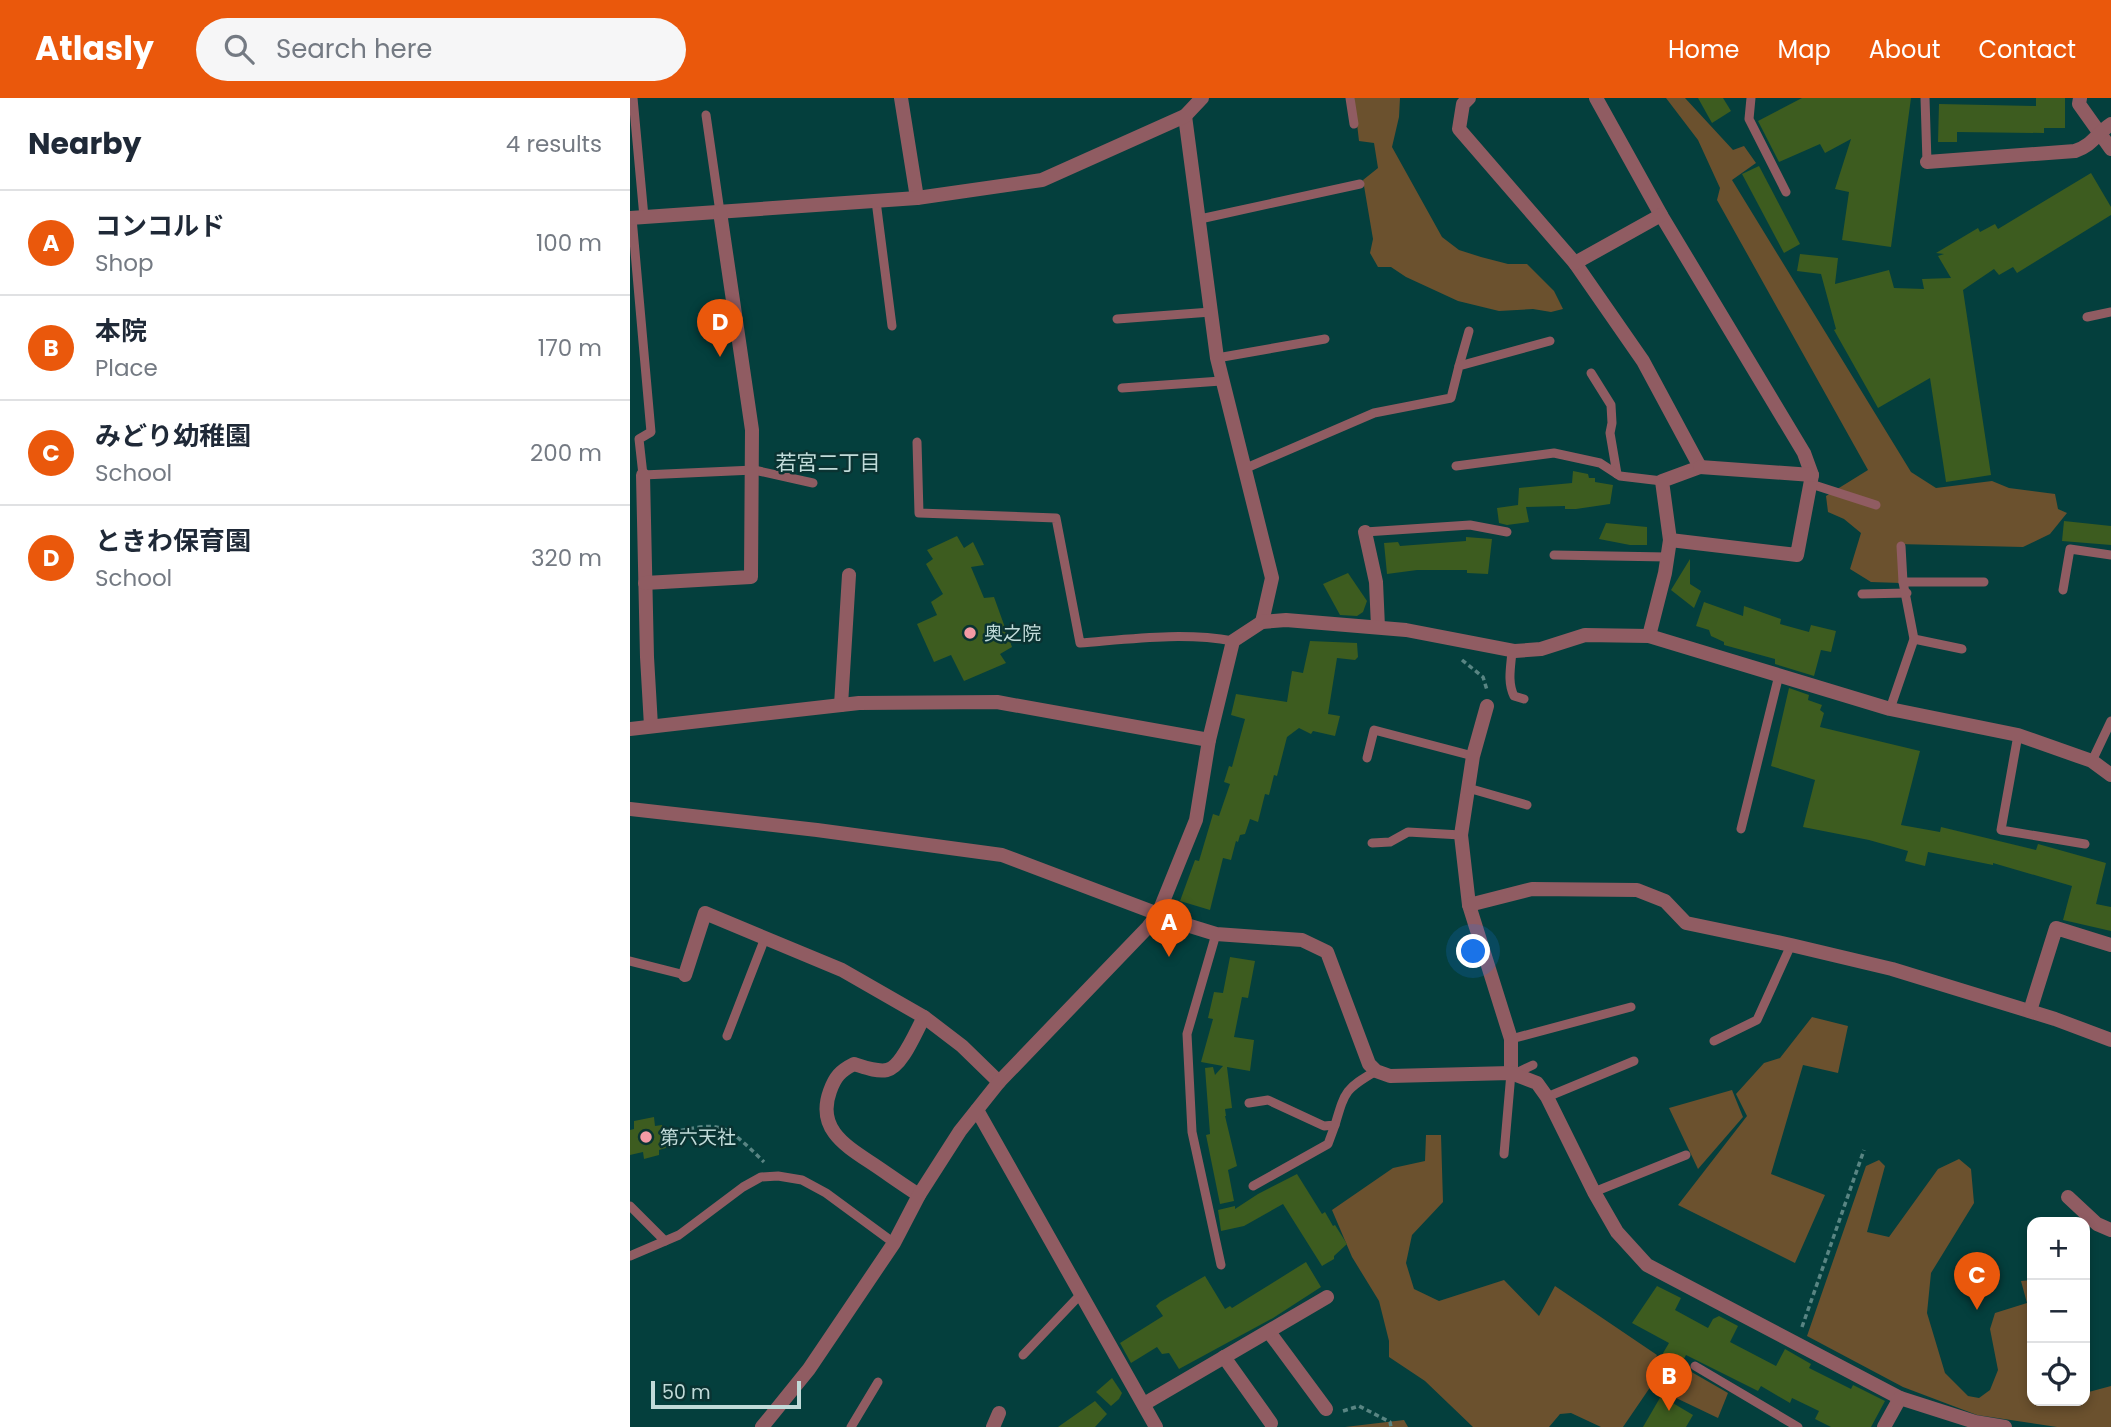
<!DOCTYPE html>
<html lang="en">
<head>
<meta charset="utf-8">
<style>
  :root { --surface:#fff; --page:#f6f6f7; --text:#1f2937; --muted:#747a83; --line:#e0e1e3; --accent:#ea580c }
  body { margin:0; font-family:Poppins,"Noto Sans JP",sans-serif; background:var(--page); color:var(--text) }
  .controls { position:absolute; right:21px; bottom:21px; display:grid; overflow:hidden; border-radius:14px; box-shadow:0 4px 10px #0003 }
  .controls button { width:63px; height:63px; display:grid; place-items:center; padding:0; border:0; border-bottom:2px solid var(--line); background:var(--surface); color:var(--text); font:35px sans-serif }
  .scale { position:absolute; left:21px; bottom:18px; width:150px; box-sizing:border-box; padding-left:7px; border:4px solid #c1dbd9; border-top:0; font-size:19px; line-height:24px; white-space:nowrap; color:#c1dbd9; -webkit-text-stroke:5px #0a3332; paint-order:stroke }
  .you { position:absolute; left:844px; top:854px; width:24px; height:24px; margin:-18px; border:5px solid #fff; border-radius:50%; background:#1a73e8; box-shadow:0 0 0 10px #1a73e833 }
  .badge { display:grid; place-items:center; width:46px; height:46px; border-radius:50%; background:var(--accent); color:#fff; font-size:23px; font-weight:700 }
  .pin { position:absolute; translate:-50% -58px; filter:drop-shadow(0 2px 4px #0008) }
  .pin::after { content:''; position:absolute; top:37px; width:24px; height:21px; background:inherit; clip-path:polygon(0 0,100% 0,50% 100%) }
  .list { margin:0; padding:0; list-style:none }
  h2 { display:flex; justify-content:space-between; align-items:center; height:91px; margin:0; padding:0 28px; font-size:30px }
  h2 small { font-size:23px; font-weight:400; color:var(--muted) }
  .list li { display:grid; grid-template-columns:46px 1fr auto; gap:21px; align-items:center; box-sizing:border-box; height:105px; padding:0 28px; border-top:2px solid var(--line) }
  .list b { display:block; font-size:26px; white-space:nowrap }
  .list p { margin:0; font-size:23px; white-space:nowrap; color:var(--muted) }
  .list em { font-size:23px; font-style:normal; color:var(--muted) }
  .icon { flex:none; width:38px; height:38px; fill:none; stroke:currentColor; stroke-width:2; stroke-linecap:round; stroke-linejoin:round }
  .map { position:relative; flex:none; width:1481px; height:1329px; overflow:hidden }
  header { display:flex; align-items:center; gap:42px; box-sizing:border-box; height:98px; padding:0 35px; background:var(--accent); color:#fff }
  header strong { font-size:33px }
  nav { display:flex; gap:38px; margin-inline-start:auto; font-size:24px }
  .search { width:490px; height:63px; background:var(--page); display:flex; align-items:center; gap:18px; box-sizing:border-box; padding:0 24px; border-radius:38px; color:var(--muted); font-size:26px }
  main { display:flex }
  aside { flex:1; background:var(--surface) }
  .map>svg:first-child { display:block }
  .green { fill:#6b512e }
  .building { fill:#3d5c1f }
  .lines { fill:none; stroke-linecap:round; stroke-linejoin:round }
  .path { stroke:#598583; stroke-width:3.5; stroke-dasharray:5 3.5; stroke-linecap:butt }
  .service { stroke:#905c62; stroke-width:9 }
  .minor { stroke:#905c62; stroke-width:14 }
  .poi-dot { fill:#f49aa5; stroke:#0a3332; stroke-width:2.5 }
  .labels { text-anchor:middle; stroke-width:5; stroke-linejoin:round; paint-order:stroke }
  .poi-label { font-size:19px; fill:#c1dbd9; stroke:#0a3332; text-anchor:start }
  .neighbourhood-label { font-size:21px; fill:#c1dbd9; stroke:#0a3332 }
</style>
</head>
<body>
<header>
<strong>Atlasly</strong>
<div class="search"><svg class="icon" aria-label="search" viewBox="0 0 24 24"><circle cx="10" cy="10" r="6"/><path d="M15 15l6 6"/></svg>Search here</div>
<nav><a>Home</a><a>Map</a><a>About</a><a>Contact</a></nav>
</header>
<main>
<aside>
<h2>Nearby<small>4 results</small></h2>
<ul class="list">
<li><span class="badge">A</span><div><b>コンコルド</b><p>Shop</p></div><em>100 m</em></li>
<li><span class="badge">B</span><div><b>本院</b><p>Place</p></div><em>170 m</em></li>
<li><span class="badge">C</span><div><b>みどり幼稚園</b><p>School</p></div><em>200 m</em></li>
<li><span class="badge">D</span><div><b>ときわ保育園</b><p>School</p></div><em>320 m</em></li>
</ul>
</aside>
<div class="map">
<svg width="1481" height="1329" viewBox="0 0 1481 1329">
  <rect width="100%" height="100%" fill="#043f3d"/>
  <g class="green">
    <path d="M724 0H770L769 19 762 49 812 139 829 152 851 159 878 166H897L924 193 933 211 921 214 903 211 869 213 828 203 776 179 761 169H748L740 155 743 141 733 82 748 70 744 45 729 43Z"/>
    <path d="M1036 0H1055L1103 52 1114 48 1126 65 1102 82 1281 374 1306 390 1362 383 1379 390 1425 396 1428 411 1437 415 1420 436 1393 449 1267 446 1271 485 1241 484 1220 471 1231 435 1214 421 1198 414 1196 398 1238 372 1087 102 1090 90 1068 42Z"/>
    <path d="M1182 919 1218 928 1208 975 1173 967 1141 1076 1195 1097 1165 1165 1048 1107 1117 1018 1106 996 1134 965 1150 960Z"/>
    <path d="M1102 992 1113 1019 1068 1071 1039 1010Z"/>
    <path d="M796 1037H811L813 1104 782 1137 776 1165 784 1191 809 1203 874 1182 909 1218 925 1188 1027 1257 1020 1269 1050 1283 1058 1272 1098 1295 1088 1320 1021 1288 993 1329H971L941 1315 930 1316 919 1329H843L795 1283 759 1259V1243L749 1203 722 1159 702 1112 763 1070 795 1063Z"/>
    <path d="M1329 1061 1341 1071 1344 1105 1301 1175 1297 1215 1315 1275 1338 1298 1349 1300 1360 1292 1368 1272 1360 1231 1365 1215 1397 1205 1391 1183 1402 1182V1303H1455V1295L1481 1288V1329H1427L1347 1317 1273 1289 1177 1238 1236 1068 1249 1062 1255 1068 1237 1134 1259 1139 1308 1071Z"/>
    <path d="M774 1322 778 1329H715Z"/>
  </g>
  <g class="building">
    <path d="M1068 0H1093L1101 13 1082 25Z"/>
    <path d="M1172 0H1281L1261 149 1212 142 1219 94 1205 91 1221 41 1195 55 1190 46 1149 64 1128 23Z"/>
    <path d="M1406 0H1435V30H1414V35L1327 34V44H1308L1309 6 1406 8Z"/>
    <path d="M1129 68 1170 146 1154 155 1112 76Z"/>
    <path d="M1461 75 1481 109V117L1387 175 1383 169 1369 177 1364 171 1333 192 1361 377 1316 384 1300 280 1248 310 1204 232 1206 231 1191 176 1167 173 1170 156 1208 160 1205 186 1259 172 1264 190 1294 191 1292 181 1321 180 1308 158 1314 156 1306 155 1348 130 1350 134 1365 126 1368 131Z"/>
    <path d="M943 373 958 376 959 380H965V384L983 387 980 406 946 411H935V408L896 409 899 424 877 427 869 425 867 410 888 407 889 390 942 385Z"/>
    <path d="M1434 423 1481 428V447L1432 443Z"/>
    <path d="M976 425 1017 429V447H1000L969 441Z"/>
    <path d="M327 438 334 450 343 444 354 467 341 469 354 500 364 499 382 549 370 556 376 565 334 583 321 557 304 564 287 526 307 517 301 504 313 496 296 466 303 461 297 452Z"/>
    <path d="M836 439 862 441 858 476 837 475V472H787L757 476 754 445 768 444 770 448 836 443Z"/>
    <path d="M1060 461V486L1071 493 1064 510 1041 492Z"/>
    <path d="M718 475 737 503 733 514 727 518 710 517 693 486Z"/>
    <path d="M1074 504 1113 518 1114 508 1151 521 1150 526 1179 534 1181 527 1206 533 1201 554 1191 552 1184 578 1145 566V561L1094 547V544L1081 538 1079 532 1066 528Z"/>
    <path d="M680 543 727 545 728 559 725 562 707 560 698 616 710 618 705 638 683 633 681 636 669 630 657 639 647 678 644 677 639 697 635 696 628 724 620 721 615 736 610 737 608 744 606 743 601 762 593 760 580 812 550 803 565 762 569 763 583 716 589 718 600 686 594 684 599 668 602 669 615 621 601 617 606 596 657 604 662 573 673 575Z"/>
    <path d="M1159 590 1179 597 1178 602 1192 607 1190 612 1194 615 1190 629 1290 653 1271 727 1310 734 1311 729 1406 752 1408 746 1476 765 1466 806 1481 809V833L1433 822 1442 788 1363 765V767L1298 754 1295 768 1275 763 1278 753 1239 742 1173 729 1185 682 1141 668Z"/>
    <path d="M600 859 625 863 618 900 612 899 604 939 624 942 620 973 597 969 602 1010 595 1011 596 1018H595L607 1068 598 1072 604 1103 590 1106 576 1037 580 1036 575 970 583 969 585 977 593 968 571 964 583 921 578 920 584 894 593 895Z"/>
    <path d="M24 1019 25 1028 32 1027 36 1050 29 1052V1057L14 1061 13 1054 0 1057V1032L4 1031V1023Z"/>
    <path d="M667 1076 692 1116 695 1114 703 1128 705 1127 717 1146 704 1158V1161L692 1168 653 1106 614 1128 591 1133 588 1112 605 1108V1111L628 1096Z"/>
    <path d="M676 1164 691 1189 643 1220 549 1271 539 1255 532 1256 527 1249 501 1265 490 1245 533 1218 526 1208 530 1204 575 1178 595 1211 600 1208 602 1210Z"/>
    <path d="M1027 1188 1051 1200 1045 1212 1078 1230 1083 1221 1089 1218 1108 1228 1100 1244 1146 1268 1155 1251 1181 1266 1179 1270 1221 1291 1223 1287 1255 1303 1241 1329H1201L1185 1321 1189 1313 1162 1300 1160 1305 1131 1288 1128 1293 1056 1257 1045 1278 1026 1267 1039 1245 1002 1225Z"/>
    <path d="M482 1280 492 1295 489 1301 481 1308 466 1294Z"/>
    <path d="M1031 1298 1063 1317 1056 1329H1013Z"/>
    <path d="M465 1303 477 1316 465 1329H428Z"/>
  </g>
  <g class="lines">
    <g class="path">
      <path d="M832 562 853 579 857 592"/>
      <path d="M34 1036C92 1024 91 1022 134 1064"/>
      <path d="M1172 1229 1234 1052"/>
      <path d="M713 1313 729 1308 760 1324 761 1329"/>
    </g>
    <g class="service">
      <path d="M3 0 14 119"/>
      <path d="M720 0 724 26"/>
      <path d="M1121 0 1119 21 1156 94"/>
      <path d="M1295 0 1297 64"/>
      <path d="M76 17 90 114"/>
      <path d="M246 103 262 228"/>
      <path d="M2 120 21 334 9 341 13 377 124 372 183 385"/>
      <path d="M570 121 730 86"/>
      <path d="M1457 219 1481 214"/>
      <path d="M487 221 581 214"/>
      <path d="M587 260 695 241"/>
      <path d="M829 268 839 233"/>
      <path d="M961 275 981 307 982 325 980 335 987 376"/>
      <path d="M492 290 591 283"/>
      <path d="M287 344 289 415 426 420 450 545C501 541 553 534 603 543"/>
      <path d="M826 368 924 355 970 365 990 378 1032 383"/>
      <path d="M614 371 744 315 821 300 829 268 920 243"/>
      <path d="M1181 386 1246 407"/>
      <path d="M735 434 840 427 877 434"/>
      <path d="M1271 448 1273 484"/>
      <path d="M924 457 1037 459"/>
      <path d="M1433 492 1440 451 1481 457"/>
      <path d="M1232 496 1277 495"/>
      <path d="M1284 541 1332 551"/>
      <path d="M882 553C881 568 877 584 884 598L894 601"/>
      <path d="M1260 611 1284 541 1273 484H1354"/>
      <path d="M1388 637 1371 732 1455 746"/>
      <path d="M737 660 744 632 843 658"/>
      <path d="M1462 663 1481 623"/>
      <path d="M838 690 897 707"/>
      <path d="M1111 731 1149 577"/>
      <path d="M742 745 760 744 778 734 831 737"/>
      <path d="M586 836 557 936 562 1034 591 1167"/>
      <path d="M0 863 55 877"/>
      <path d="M97 938 135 840"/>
      <path d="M881 941 1001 909"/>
      <path d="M1084 943 1127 922 1161 847"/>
      <path d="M884 976 903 967"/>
      <path d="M917 999 1004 963"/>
      <path d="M619 1005 638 1002 694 1028 705 1027C715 993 715 991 746 973"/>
      <path d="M874 1056 881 975"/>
      <path d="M623 1088 698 1046 705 1027"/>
      <path d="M964 1094 1056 1057"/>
      <path d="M0 1108 35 1143"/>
      <path d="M0 1158 49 1137 113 1089 131 1079 148 1078 172 1082 196 1095 264 1145"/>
      <path d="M393 1257 450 1197"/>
      <path d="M1065 1268 1168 1329"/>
      <path d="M221 1329 248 1284"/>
    </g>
    <g class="minor">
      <path d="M271 0 287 100"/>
      <path d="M839 0 833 6 829 31 945 165 1013 263 1070 369 1032 383 1040 442 1035 475 1019 538"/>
      <path d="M966 0 1031 117 1174 355 1182 377 1167 457 1040 442"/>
      <path d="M1450 0 1449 6 1481 51"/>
      <path d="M555 18 587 260 642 480 632 524"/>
      <path d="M1297 64 1445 53C1463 47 1466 36 1481 26"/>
      <path d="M0 120 287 100 412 82 555 18 572 0"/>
      <path d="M945 165 1031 117"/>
      <path d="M1070 369 1182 377"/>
      <path d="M13 377 17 559 21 628"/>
      <path d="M735 434 746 484 748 529"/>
      <path d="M15 485 121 479 122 332 90 114"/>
      <path d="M211 607 219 477"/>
      <path d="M857 608 843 658 831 737 839 807 881 941V975"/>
      <path d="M0 631 229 605 367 604 579 642"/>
      <path d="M0 711 187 732 372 757 560 828 586 836 672 842 697 854 739 966 746 973 760 978 881 975 907 985 917 999 964 1094 987 1134 1017 1167 1270 1300 1345 1324 1375 1329"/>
      <path d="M839 807 902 791 1007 792 1035 803 1056 825 1161 847 1262 871 1425 921 1481 942"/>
      <path d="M55 877 75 815 212 872 294 919 332 948 369 984"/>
      <path d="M1400 913 1426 830 1481 847"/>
      <path d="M347 1012 526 1329"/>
      <path d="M289 1097C273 1087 258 1076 243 1066 216 1048 186 1031 200 993 205 979 210 973 224 966 234 969 246 974 257 972 272 969 286 933 294 919"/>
      <path d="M1438 1099 1467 1126 1481 1132"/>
      <path d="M639 1234 696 1311"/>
      <path d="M594 1259 641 1325"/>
      <path d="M514 1306 697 1199"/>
      <path d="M132 1329 179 1271 264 1145 289 1097 330 1033 369 984 518 829 528 816 566 722 579 642 603 543 632 524 656 522 776 532 885 553 911 551 955 537 1019 538 1260 611 1388 637 1462 663 1481 677"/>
      <path d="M363 1329 369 1315"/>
      <path d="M1254 1329 1270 1300"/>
    </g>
  </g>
  <g class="poi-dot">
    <circle cx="340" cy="535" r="7"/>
    <circle cx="16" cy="1039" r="7"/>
  </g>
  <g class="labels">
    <g class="poi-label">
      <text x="354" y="542">奥之院</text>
      <text x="30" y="1046">第六天社</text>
    </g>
    <g class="neighbourhood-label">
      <text x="198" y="372">若宮二丁目</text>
    </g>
  </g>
</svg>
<div class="controls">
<button>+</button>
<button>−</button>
<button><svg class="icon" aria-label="locate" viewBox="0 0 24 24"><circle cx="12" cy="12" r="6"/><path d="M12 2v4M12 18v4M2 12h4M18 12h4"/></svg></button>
</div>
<div class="scale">50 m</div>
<div class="you"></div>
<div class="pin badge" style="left:539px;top:859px">A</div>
<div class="pin badge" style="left:1039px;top:1313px">B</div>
<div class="pin badge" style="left:1347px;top:1212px">C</div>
<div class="pin badge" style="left:90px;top:259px">D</div>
</div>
</main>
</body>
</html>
